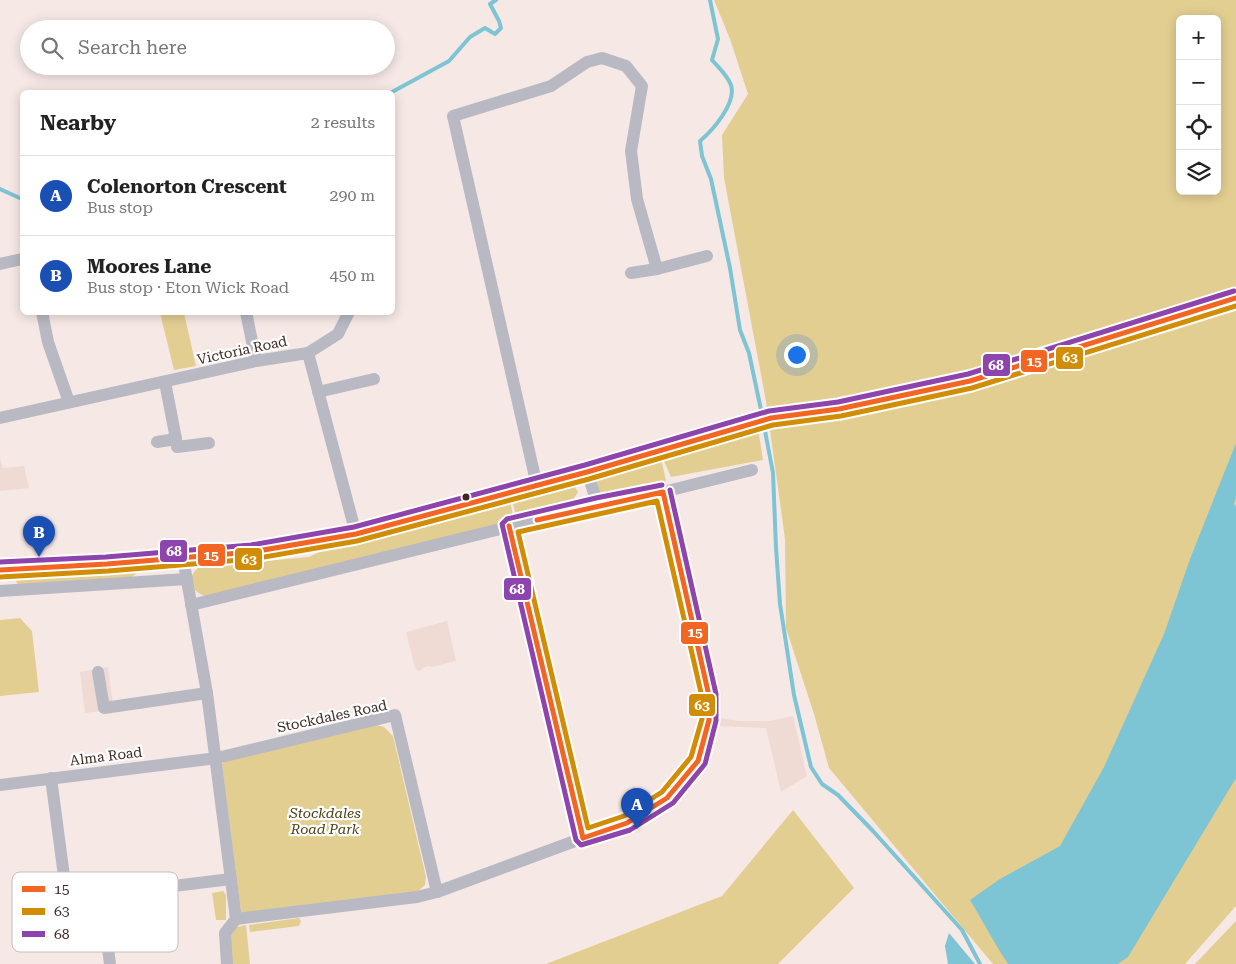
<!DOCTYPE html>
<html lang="en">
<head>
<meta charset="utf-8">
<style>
  :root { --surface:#fff; --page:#f6f6f6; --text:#222; --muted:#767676; --line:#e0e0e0; --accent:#1a73e8 }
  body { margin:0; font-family:"Roboto Serif",serif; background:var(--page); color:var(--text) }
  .controls { position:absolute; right:15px; top:15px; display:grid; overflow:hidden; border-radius:8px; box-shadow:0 2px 12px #0003 }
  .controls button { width:45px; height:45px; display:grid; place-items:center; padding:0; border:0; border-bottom:1px solid var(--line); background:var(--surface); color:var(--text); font:25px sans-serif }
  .you { position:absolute; left:796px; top:354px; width:18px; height:18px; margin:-12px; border:4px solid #fff; border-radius:50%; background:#1a73e8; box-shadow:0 0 0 8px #1a73e833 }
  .badge { display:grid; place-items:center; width:32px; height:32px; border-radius:50%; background:var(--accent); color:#fff; font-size:16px; font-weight:700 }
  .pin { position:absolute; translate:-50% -41px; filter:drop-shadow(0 1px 2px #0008) }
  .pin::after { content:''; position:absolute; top:26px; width:18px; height:15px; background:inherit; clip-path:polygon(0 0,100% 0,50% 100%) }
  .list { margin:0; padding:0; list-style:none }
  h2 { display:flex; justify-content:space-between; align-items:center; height:65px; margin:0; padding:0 20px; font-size:21px }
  h2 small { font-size:16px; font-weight:400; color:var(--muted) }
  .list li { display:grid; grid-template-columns:32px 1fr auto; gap:15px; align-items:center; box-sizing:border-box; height:80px; padding:0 20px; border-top:1px solid var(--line) }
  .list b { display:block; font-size:19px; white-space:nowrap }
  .list p { margin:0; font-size:16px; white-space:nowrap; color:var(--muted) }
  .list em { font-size:16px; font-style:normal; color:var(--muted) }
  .icon { flex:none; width:28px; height:28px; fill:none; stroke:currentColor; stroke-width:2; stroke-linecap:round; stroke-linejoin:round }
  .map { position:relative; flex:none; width:1236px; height:964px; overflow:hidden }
  .search { position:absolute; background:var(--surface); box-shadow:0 2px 12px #0003; left:20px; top:20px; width:375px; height:55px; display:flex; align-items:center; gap:12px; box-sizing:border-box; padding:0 18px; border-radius:28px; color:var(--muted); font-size:19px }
  .panel { position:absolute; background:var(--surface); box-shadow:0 2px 12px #0003; left:20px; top:90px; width:375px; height:225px; border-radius:8px }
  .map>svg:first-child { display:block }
  .built { fill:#f0dad4 }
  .green { fill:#e3ce92; fill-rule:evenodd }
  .water { fill:#7dc4d4 }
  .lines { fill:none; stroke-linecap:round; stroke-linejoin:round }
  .stream { stroke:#7dc4d4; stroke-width:4 }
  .minor { stroke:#b9b9c4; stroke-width:12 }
  .secondary { stroke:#afafbd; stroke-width:18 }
  .bus-1-casing { stroke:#fff; stroke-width:9 }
  .bus-2-casing { stroke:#fff; stroke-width:9 }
  .bus-3-casing { stroke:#fff; stroke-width:9 }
  .bus-1 { stroke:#f26522; stroke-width:5 }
  .bus-2 { stroke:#d28d07; stroke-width:5 }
  .bus-3 { stroke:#8e44ad; stroke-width:5 }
  .bus-dot { fill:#3f2721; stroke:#fff; stroke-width:2 }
  .labels { text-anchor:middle; stroke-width:4.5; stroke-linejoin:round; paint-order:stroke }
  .street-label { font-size:14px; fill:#3f2721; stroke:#fff }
  .park-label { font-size:14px; font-style:italic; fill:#4b4014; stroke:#fff }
  .key { fill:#fff; stroke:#c5bebc; stroke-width:1 }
  .key-label { font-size:14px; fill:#3f2721 }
  .line-badge { stroke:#fff; stroke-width:2 }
  .badge-label { font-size:14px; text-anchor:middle; font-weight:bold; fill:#fff }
</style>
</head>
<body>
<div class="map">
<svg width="1236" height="964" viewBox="0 0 1236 964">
  <rect width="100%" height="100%" fill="#f6e8e5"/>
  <g class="built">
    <path d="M0 459 3 468 24 466 29 488 0 491Z"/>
    <path d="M447 621 456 661 431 667 430 666 425 667 419 671 415 668 406 632Z"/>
    <path d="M108 667 113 704 182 693 185 690 186 701 85 713 80 672Z"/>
    <path d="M793 716 807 776 781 792 766 728 720 726 721 718 738 721H770Z"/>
  </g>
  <g class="green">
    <path d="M714 0H1236V906L1185 964H993L829 768 814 714 786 628 785 539 766 401 724 178 722 135 748 94 730 39ZM1180 19H1217V191H1180Z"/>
    <path d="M160 313H184L196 366 174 370Z"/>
    <path d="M758 428 763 460 671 477 663 459Z"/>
    <path d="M661 458 666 481 599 499 594 486 602 475Z"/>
    <path d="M567 485 574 486 578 492 569 506 517 519 512 500Z"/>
    <path d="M510 500 514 521 207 597C191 591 184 580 199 567L309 557 331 546Z"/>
    <path d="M133 570 136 574 130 578 18 585 15 578 0 580V577Z"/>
    <path d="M20 618 32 631 39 692 0 696V620Z"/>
    <path d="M374 724 384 727 393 736 426 877 425 885 416 893 248 915 241 912 222 764 226 760Z"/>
    <path d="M793 810 854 888 778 964H546L722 896Z"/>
    <path d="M223 891 226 895V920H216L212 893Z"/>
    <path d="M299 918 301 921 299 926 250 932 249 925Z"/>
    <path d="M1236 921V964H1195Z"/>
    <path d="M246 925 250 964H230L226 941 233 928Z"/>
  </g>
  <g class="water">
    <path d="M1236 443V497L1234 504 1236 507V778L1128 957 1118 964H1008C994 943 983 921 970 900L1000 879 1060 846 1104 767 1164 634 1190 559Z"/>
    <path d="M949 933 975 964H948L945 946Z"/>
  </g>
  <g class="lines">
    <g class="stream">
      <path d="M710 0 718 39 712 60C719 68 727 75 731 85 737 103 712 131 700 141L702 156 711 179 730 268 740 330 749 353 761 410"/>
      <path d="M392 92 449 61 470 37 485 28 495 34 501 28 499 21 490 4 496 0"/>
      <path d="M0 189 22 199"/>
      <path d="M765 431 773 473 776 548 780 604 794 695 811 767 822 784 838 795 873 831 962 930 980 964"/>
    </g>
    <g class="minor">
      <path d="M0 264 22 259"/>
      <path d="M631 273 657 269"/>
      <path d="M42 312 48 342 69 402"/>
      <path d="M246 312 256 361"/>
      <path d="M308 353 338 334 349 312"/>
      <path d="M318 392 374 379"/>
      <path d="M0 418 256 361 308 353 356 534"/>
      <path d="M176 439 177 447 209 443"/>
      <path d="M157 442 176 439 165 382"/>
      <path d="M587 472 598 505"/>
      <path d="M537 486 453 116 551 86 587 62 602 58 626 66 642 86 631 151 637 199 657 269 707 256"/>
      <path d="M663 492 752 470"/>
      <path d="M509 526 583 838"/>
      <path d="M183 558 207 693 236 919"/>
      <path d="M0 591 187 579"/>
      <path d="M191 605 598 505 663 492 709 696V720L698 761 667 798 627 823 583 838 437 892 417 897 236 919"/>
      <path d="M98 672 104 708 207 693"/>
      <path d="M51 778 67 899 231 879"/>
      <path d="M0 785 217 758 395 715 437 892"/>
      <path d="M101 896 110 964"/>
      <path d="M227 964 225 933 236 919"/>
    </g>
    <path class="secondary" d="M0 570 107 564 252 552 356 534 587 472 771 418 839 409 970 381 1236 298"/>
    <g class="bus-1-casing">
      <g id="bus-1">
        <path d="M537 520 663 492 709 696V720L698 761 667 798 627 823 583 838"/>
        <path d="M509 526 583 838"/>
        <path d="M0 570 107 564 252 552 356 534 587 472 771 418 839 409 970 381 1236 298"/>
      </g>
    </g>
    <g class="bus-2-casing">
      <g id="bus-2">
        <path d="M657 501 702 697V719L691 757 662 792 624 816 588 828 518 532Z"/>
        <path d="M0 577 108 571 253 559 357 541 589 479 773 425 841 416 972 388 1236 306"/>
      </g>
    </g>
    <g class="bus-3-casing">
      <g id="bus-3">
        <path d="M662 485 596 498 507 519 502 524 576 840 581 845 630 830 673 803 705 764 716 721V694L670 490"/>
        <path d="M0 562 106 557 251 545 354 527 585 465 769 411 838 402 968 374 1234 291"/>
      </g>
    </g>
    <use href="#bus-1" class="bus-1"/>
    <use href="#bus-2" class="bus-2"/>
    <use href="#bus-3" class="bus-3"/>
  </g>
  <circle class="bus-dot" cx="466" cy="497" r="4.5"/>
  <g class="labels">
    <g class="street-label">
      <text transform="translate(242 350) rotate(-12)" y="5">Victoria Road</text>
      <text transform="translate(332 716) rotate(-12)" y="5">Stockdales Road</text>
      <text transform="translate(106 756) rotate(-7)" y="5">Alma Road</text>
    </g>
    <g class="park-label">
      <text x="325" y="818">Stockdales<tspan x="325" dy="16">Road Park</tspan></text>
    </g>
  </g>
  <rect x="12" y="872" width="166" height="80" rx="8" class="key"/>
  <rect x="22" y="886" width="23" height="6" fill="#f26522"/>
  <rect x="22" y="908" width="23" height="7" fill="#d28d07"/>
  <rect x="22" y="931" width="23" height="6" fill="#8e44ad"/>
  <g class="key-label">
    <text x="54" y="894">15</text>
    <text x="54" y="916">63</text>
    <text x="54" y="939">68</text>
  </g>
  <g class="line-badge">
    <rect x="1055" y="346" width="29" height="24" rx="5" fill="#d28d07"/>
    <rect x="1020" y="349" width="28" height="24" rx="5" fill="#f26522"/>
    <rect x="982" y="353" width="29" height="24" rx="5" fill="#8e44ad"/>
    <rect x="159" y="539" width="29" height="24" rx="5" fill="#8e44ad"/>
    <rect x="197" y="543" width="29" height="24" rx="5" fill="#f26522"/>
    <rect x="234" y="547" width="29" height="24" rx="5" fill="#d28d07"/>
    <rect x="503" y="577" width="29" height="24" rx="5" fill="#8e44ad"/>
    <rect x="680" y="621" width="29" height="24" rx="5" fill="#f26522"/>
    <rect x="688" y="693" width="28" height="24" rx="5" fill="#d28d07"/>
  </g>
  <g class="badge-label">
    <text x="1070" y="362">63</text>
    <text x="1034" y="366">15</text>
    <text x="996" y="370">68</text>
    <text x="174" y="556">68</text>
    <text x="211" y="560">15</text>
    <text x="249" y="564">63</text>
    <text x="517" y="594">68</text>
    <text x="695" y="637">15</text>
    <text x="702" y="710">63</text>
  </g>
</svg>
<div class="controls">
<button>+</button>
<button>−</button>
<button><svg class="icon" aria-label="locate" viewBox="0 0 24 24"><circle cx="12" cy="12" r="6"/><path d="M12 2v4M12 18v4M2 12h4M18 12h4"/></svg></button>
<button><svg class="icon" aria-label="layers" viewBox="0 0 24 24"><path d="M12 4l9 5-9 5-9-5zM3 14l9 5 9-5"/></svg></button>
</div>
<div class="you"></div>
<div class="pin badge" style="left:637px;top:829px;background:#1a4fb4">A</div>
<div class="pin badge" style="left:39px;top:557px;background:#1a4fb4">B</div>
<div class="search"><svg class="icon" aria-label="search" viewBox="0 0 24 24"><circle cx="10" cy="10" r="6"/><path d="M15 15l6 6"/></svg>Search here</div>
<section class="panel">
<h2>Nearby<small>2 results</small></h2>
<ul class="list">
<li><span class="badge" style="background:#1a4fb4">A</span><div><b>Colenorton Crescent</b><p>Bus stop</p></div><em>290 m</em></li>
<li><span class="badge" style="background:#1a4fb4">B</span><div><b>Moores Lane</b><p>Bus stop · Eton Wick Road</p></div><em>450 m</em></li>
</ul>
</section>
</div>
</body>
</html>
